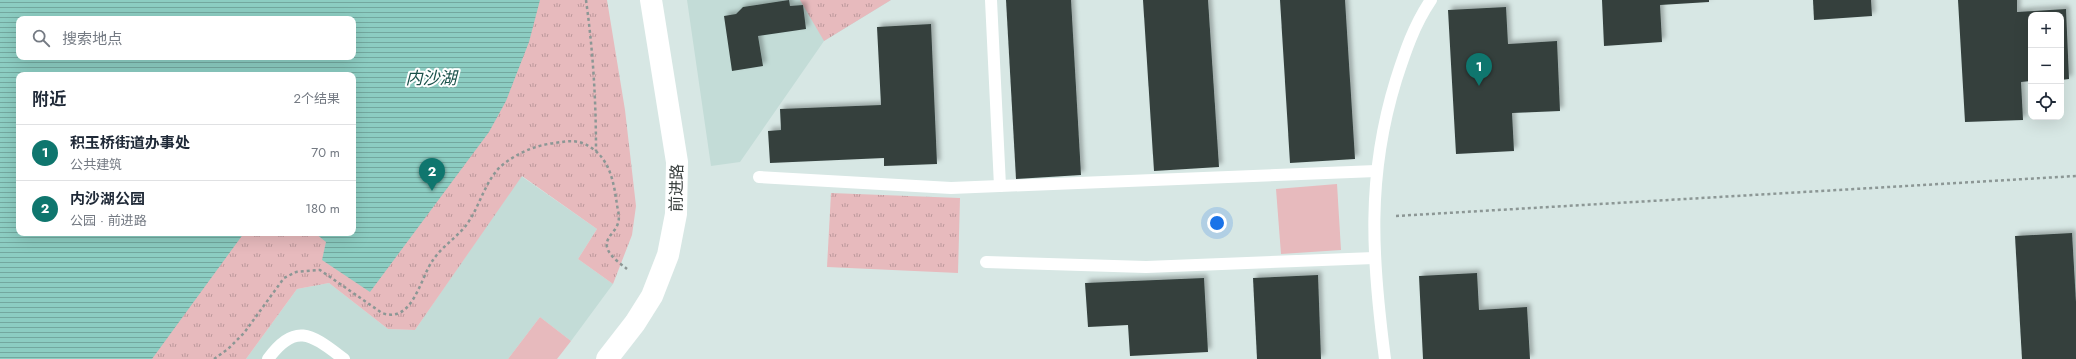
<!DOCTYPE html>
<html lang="zh">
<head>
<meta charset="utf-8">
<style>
  :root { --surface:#fff; --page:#f2f2f3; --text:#1f2937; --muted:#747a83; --line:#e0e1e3; --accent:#0f766e }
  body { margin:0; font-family:Jost,"Noto Sans SC",sans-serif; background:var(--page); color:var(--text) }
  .controls { position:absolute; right:12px; top:12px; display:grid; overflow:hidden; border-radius:8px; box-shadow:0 4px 16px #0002 }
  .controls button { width:36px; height:36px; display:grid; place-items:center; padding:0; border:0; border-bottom:1px solid var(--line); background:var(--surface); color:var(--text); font:20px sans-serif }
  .you { position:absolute; left:1217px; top:223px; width:14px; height:14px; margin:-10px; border:3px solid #fff; border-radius:50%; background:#1a73e8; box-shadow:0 0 0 6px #1a73e833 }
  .badge { display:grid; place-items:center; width:26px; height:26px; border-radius:50%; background:var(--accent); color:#fff; font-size:13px; font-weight:700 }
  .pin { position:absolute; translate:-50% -33px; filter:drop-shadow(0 1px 2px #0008) }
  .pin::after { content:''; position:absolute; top:21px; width:14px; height:12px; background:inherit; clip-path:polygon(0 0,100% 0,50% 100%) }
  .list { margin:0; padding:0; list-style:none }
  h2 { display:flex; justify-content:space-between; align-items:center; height:52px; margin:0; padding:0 16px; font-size:17px }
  h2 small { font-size:13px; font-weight:400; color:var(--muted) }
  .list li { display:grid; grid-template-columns:26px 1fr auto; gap:12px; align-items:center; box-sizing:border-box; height:56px; padding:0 16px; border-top:1px solid var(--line) }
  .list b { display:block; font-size:15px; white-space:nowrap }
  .list p { margin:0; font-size:13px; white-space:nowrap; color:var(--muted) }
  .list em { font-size:13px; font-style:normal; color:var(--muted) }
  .icon { flex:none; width:22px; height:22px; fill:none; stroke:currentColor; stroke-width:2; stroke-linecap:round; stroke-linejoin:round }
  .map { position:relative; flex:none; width:2076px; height:359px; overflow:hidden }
  .search { position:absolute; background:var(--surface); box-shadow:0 4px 16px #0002; left:16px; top:16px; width:340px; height:44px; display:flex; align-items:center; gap:10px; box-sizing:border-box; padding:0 14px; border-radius:8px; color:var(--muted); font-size:15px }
  .panel { position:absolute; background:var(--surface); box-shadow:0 4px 16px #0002; left:16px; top:72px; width:340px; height:164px; border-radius:8px }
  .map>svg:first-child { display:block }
  .built { fill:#c3dcd7 }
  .green { fill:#e7babd }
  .park { fill:url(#park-tufts); fill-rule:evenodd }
  .water { fill:url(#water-rules); fill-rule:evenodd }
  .building { fill:#34413e; filter:url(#shadow) }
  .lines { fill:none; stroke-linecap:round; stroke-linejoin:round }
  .path { stroke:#8c9795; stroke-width:2.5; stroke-dasharray:3 3; stroke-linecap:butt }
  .service { stroke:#fff; stroke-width:12 }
  .tertiary { stroke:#fff; stroke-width:22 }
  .labels { text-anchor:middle; stroke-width:4; stroke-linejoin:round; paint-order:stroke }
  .street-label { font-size:16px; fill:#373d3c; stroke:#fff }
  .water-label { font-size:17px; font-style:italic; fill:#1a514a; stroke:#fff }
</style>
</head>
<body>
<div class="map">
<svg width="2076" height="359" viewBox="0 0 2076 359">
  <defs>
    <pattern id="park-tufts" width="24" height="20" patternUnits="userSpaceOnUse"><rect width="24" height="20" fill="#e7babd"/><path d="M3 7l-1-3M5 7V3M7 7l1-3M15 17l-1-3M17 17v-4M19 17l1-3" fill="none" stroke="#bc989b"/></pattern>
    <pattern id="water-rules" width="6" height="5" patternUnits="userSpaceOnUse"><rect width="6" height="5" fill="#8ccdc2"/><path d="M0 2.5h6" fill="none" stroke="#73a89f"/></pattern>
    <filter id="shadow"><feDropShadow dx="3.5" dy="-3.5" stdDeviation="2" flood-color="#0004"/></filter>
  </defs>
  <rect width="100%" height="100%" fill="#d7e7e4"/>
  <g class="built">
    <path d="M687 0H891L824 41 740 162 711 166Z"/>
    <path d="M521 176 597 229 578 259 613 284 571 341 540 317 508 359H246L297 289 329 283 388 329 415 330Z"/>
  </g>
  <g class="green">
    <path d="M1337 184 1341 250 1281 254 1276 189Z"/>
    <path d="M540 317 571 341 557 359H508Z"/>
  </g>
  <g class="park">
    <path d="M0 0H607L625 110 636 206 632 235 613 284 578 259 597 229 522 176 415 330 388 329 329 283 297 289 246 359H0ZM19 19H353V57H19ZM19 75H353V233H19Z"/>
    <path d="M800 0H891L824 41Z"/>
    <path d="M831 193 960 198 958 273 827 267Z"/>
  </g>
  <path class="water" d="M0 0H540L529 42 506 101 489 132 370 292 322 260 326 242 315 233H353V75H19V233H244L152 359H0ZM19 19H353V57H19Z"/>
  <g class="building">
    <path d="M789 0 790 6 803 5 806 29 758 36 763 66 732 71 724 16 736 14 743 7Z"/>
    <path d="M1006 0H1071L1081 175 1016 179Z"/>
    <path d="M1143 0H1208L1219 167 1154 171Z"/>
    <path d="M1280 0H1345L1355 159 1290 163Z"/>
    <path d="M1602 0H1709V2L1660 5 1662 42 1604 46Z"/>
    <path d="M1813 0H1871L1872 16 1814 20Z"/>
    <path d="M1958 0H2017V12L2066 9 2069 79 2061 80V15H2031V81L2021 82 2023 120 1965 122Z"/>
    <path d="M1506 7 1508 44 1557 41 1560 111 1512 113 1514 151 1456 154 1448 10Z"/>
    <path d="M931 24 937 164 884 166V158L770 163 768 131 781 130 780 109 881 105 877 27Z"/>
    <path d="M2072 233 2076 302V359H2022L2015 236Z"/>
    <path d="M1477 273 1479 310 1527 307 1530 359H1423L1419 276Z"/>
    <path d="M1318 275 1321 359H1257L1253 278Z"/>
    <path d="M1204 278 1208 352 1130 356 1128 325 1088 327 1085 283Z"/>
  </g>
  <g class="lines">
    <g class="path">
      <path d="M586 0C593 51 596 99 596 151"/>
      <path d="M1396 216 2076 176"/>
      <path d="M214 359 228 349 244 333 284 278 296 272 320 270 382 313C413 324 420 278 433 260 441 248 453 240 463 229 479 211 483 184 500 167 515 154 535 145 555 143 568 141 578 139 590 147 610 159 614 183 617 205 618 211 620 217 618 223 616 232 605 237 607 247 609 256 621 264 627 269"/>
    </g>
    <g class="service">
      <path d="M991 0 1000 186"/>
      <path d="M759 177 951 188 1376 171"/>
      <path d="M986 262 1146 267 1374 258"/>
      <path d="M268 359C296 320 313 336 344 359"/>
      <path d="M1385 359C1372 260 1366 177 1396 80 1405 52 1414 25 1431 0"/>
    </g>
    <path class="tertiary" d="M607 359 635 323 652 296 668 255 676 214 677 162 651 0"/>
  </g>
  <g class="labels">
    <g class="street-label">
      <text transform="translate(676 188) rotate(-89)" y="6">前进路</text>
    </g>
    <g class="water-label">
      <text x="431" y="84">内沙湖</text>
    </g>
  </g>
</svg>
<div class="controls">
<button>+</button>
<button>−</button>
<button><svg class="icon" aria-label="locate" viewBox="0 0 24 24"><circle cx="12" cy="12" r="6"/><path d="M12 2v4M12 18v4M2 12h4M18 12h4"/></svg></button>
</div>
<div class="you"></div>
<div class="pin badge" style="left:1479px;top:86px">1</div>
<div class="pin badge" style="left:432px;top:191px">2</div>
<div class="search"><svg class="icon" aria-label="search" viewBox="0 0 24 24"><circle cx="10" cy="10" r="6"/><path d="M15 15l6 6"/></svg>搜索地点</div>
<section class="panel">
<h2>附近<small>2个结果</small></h2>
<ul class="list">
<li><span class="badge">1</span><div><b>积玉桥街道办事处</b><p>公共建筑</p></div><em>70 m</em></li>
<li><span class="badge">2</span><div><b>内沙湖公园</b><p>公园 · 前进路</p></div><em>180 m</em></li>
</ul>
</section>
</div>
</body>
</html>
